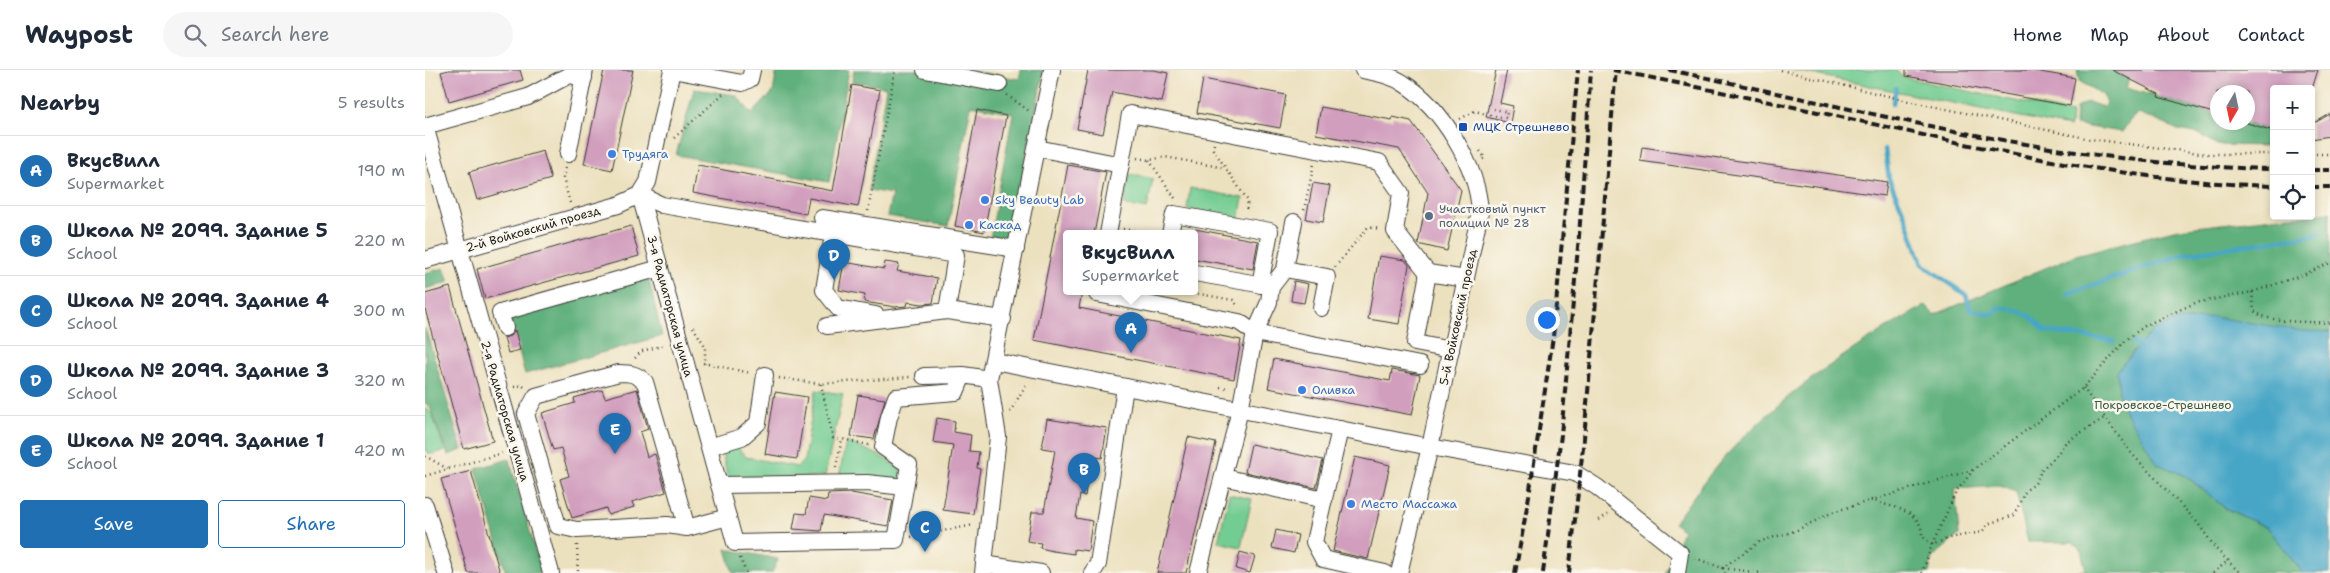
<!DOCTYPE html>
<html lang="en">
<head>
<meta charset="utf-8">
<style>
  :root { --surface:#fff; --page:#f6f6f7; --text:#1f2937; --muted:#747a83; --line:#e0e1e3; --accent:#1f6fb2 }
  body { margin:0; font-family:"Shantell Sans",sans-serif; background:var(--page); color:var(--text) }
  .controls { position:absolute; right:15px; top:15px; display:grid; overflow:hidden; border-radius:5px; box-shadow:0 2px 8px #0003 }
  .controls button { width:45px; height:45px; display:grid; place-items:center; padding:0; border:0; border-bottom:1px solid var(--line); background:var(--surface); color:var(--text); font:25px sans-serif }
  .compass { position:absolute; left:1785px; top:15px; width:45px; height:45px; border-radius:50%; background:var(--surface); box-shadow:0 2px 8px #0003; rotate:189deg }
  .you { position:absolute; left:1121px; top:249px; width:18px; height:18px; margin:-12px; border:4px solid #fff; border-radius:50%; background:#1a73e8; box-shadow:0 0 0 8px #1a73e833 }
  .badge { display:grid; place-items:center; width:32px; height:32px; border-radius:50%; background:var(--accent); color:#fff; font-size:16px; font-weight:700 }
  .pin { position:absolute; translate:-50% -41px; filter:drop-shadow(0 1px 2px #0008) }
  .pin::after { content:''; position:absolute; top:26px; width:18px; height:15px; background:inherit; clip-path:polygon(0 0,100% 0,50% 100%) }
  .popup { position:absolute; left:638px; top:160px; width:135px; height:65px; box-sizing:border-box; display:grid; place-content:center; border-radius:5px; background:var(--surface); filter:drop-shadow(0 1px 4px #0005); font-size:16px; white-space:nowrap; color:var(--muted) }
  .popup b { font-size:19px; color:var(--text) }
  .popup::after { content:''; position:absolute; left:50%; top:100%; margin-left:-10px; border:10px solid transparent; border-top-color:var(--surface) }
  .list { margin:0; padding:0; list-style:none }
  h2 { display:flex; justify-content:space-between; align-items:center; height:65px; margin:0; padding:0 20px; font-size:21px }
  h2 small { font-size:16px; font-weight:400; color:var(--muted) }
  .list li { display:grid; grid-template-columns:32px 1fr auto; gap:15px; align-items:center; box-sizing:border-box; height:70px; padding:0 20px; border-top:1px solid var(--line) }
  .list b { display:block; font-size:19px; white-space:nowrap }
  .list p { margin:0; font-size:16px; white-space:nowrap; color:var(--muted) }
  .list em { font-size:16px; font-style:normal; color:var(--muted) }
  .actions { display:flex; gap:10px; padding:15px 20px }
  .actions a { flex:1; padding:11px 0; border:1px solid var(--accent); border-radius:5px; text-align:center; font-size:18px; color:var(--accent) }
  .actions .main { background:var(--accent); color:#fff }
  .icon { flex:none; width:28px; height:28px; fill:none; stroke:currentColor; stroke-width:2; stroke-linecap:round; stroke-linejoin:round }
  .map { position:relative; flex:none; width:1905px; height:503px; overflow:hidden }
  header { display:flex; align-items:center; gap:30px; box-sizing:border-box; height:70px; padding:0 25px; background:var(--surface); border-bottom:1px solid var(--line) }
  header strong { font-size:24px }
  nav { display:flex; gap:28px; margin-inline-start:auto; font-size:18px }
  .search { width:350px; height:45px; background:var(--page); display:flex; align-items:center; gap:12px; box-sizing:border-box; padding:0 18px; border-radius:28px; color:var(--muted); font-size:19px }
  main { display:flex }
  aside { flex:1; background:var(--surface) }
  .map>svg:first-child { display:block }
  .green { fill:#73cc92; stroke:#487457 }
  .forest { fill:#5eb07c; stroke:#3d664c }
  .water { fill:#47a6c6; stroke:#326171 }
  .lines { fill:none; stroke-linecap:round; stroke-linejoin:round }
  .stream { stroke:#47a6c6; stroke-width:4.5 }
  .building { fill:#d19ebe }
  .minor-casing { stroke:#3b3a34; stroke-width:18 }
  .path { stroke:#3b3a34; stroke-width:2.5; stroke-dasharray:1 4; stroke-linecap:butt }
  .minor { stroke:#fff; stroke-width:16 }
  .rail { stroke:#1c1c1c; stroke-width:4; stroke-dasharray:8 4; stroke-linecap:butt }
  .transit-dot { fill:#1a4fb4; stroke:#fbf7ec; stroke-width:2 }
  .shop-dot { fill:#3f7fe0; stroke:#fbf7ec; stroke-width:2 }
  .service-dot { fill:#5c6f8a; stroke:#fbf7ec; stroke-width:2 }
  .labels { text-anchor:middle; stroke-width:5; stroke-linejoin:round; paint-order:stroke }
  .transit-label { font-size:12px; fill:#164399; stroke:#fbf7ec; text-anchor:start }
  .shop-label { font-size:12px; fill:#366cbe; stroke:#fbf7ec; text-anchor:start }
  .service-label { font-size:12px; fill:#4e5e75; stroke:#fbf7ec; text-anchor:start }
  .street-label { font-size:12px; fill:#1c1c1c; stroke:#fbf7ec }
  .park-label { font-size:12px; fill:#3a5a45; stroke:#fbf7ec }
</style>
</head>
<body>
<header>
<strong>Waypost</strong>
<div class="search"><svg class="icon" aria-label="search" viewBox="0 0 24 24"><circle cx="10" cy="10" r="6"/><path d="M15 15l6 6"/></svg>Search here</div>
<nav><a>Home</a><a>Map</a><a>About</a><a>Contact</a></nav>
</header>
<main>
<aside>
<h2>Nearby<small>5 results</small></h2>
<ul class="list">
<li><span class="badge">A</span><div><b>ВкусВилл</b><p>Supermarket</p></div><em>190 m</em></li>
<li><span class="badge">B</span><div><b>Школа № 2099. Здание 5</b><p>School</p></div><em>220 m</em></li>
<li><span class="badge">C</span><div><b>Школа № 2099. Здание 4</b><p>School</p></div><em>300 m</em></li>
<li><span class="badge">D</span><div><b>Школа № 2099. Здание 3</b><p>School</p></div><em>320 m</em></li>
<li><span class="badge">E</span><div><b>Школа № 2099. Здание 1</b><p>School</p></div><em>420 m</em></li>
</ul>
<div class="actions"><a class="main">Save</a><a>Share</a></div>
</aside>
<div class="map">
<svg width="1905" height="503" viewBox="0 0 1905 503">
  <rect width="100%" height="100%" fill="#fbf7ec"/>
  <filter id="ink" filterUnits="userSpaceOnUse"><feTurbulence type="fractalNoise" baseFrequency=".02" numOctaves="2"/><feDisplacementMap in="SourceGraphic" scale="10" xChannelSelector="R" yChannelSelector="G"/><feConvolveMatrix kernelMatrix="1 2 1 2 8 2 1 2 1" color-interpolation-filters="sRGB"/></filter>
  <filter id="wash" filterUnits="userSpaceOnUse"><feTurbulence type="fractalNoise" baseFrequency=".0096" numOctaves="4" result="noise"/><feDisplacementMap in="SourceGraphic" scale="20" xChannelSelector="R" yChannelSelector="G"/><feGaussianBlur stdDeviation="1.12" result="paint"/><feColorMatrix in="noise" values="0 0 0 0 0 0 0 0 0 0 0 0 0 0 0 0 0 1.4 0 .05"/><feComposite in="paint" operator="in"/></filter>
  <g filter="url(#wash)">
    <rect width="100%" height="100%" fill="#ece1bf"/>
    <g class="green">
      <path d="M1367 0H1471L1477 7 1647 43 1646 54 1644 57Z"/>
      <path d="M704 104 728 109 722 139 699 135Z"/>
      <path d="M765 118 818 128 814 149 762 139Z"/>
      <path d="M391 320 418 324 400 406 304 412 296 378 309 373 321 387 372 397 379 390Z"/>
      <path d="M0 338 7 344 20 381 6 384 0 381Z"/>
      <path d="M421 372C442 379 460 387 478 401L476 409 414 407Z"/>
      <path d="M804 424 827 429 816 477 793 472Z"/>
    </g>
    <g class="forest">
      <path d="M352 0H424L404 112 251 85 269 19 311 25 327 44 348 22Z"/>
      <path d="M429 0H542L594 9 596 0H619L584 173 565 169 588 43 546 35 523 156 462 146 467 124 444 120 461 17 427 11Z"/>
      <path d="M1652 0H1687L1704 9 1701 18 1792 44V52L1820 53 1849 61V76L1792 75 1775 64 1753 60 1714 43 1706 49 1697 62 1650 55 1651 38 1663 32 1678 37 1682 33 1678 25 1654 11Z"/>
      <path d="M1905 142V262L1727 261 1692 301 1733 393 1761 406 1800 438 1843 458 1878 503H1644L1661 500 1656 481 1648 472H1603L1591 422 1575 416 1530 419 1534 465 1507 488 1504 503H1240L1258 461 1249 453C1264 433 1279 411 1295 392 1355 325 1424 279 1501 235L1509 245 1651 185 1753 159 1866 146H1886V144Z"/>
      <path d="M19 198 24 212 0 219V203Z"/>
      <path d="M223 206 237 266 100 304 84 245Z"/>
      <path d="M0 258 37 380 23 385 5 337 0 333Z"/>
      <path d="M84 389 117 503H81L51 399Z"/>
      <path d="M301 479 353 489 347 503H308Z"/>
    </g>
    <path class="water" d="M1788 247 1879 261 1905 262V503H1878L1843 458 1800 438 1761 406 1733 394 1695 334 1692 301 1727 261 1750 251Z"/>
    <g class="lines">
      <g class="stream">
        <path d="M1468 33 1471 18"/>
        <path d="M1460 79 1464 109 1481 148 1497 194 1541 225 1546 240 1567 244 1573 238C1596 238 1606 245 1620 261L1689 271"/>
        <path d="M1642 224 1759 184 1896 164"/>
        <path d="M1708 273 1721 277"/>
      </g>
    </g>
    <g id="blocks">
      <g class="building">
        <path d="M24 0H95L98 10 24 31 16 2Z"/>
        <path d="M179 0H208L187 100 159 94Z"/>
        <path d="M663 0H729L743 3 737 32 687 22 678 64 652 59Z"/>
        <path d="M1071 0H1082L1075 33 1088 36 1085 53 1061 47Z"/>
        <path d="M1481 0H1604L1650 8 1645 36 1481 6Z"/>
        <path d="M1687 0H1893L1887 19H1849V61L1822 53V22H1792V44L1733 27 1734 24Z"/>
        <path d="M778 9 861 25 855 58 772 43Z"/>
        <path d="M427 15 455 20 433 137 384 128 381 144 268 123 273 95 408 121Z"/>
        <path d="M896 37 967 50 968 47 986 51 1036 120 1022 181 993 174 1003 123 974 79 891 64Z"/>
        <path d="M552 40 581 46 559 162 530 156Z"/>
        <path d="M1905 44V66L1886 69V55Z"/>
        <path d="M1217 77 1462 112 1460 126 1215 91Z"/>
        <path d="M118 81 126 109 52 130 44 102Z"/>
        <path d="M643 95 681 102 669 164H642V222H657L654 238 816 270 809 309 609 270Z"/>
        <path d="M888 113 905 116 898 152 881 149Z"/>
        <path d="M206 156 214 186 60 229 52 199Z"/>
        <path d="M770 159 833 171 828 199 770 189Z"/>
        <path d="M954 186 980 190 984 195 974 254 943 249Z"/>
        <path d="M419 192 459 199 460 192 474 194 472 201 512 208 508 233 497 234 483 232 482 236 470 237 439 232 440 225 414 220Z"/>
        <path d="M869 211 883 214 879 233 866 231Z"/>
        <path d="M25 217 68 371 39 379 0 239V224Z"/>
        <path d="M90 260 95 280 83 283 79 268 87 265Z"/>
        <path d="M849 289 965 311 967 300 995 305 987 345 843 318Z"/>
        <path d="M212 319 223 359 215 362 222 387 230 384 241 422 207 432 209 437 183 445 181 438 147 448 135 409 144 406 136 378 128 380 117 343 150 333 149 328 177 320 180 328Z"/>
        <path d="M350 322 382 327 372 389 340 384Z"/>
        <path d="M433 325 460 329 449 369 426 366Z"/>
        <path d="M512 348 530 351 529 362 546 365 544 381 554 382 552 398 555 399 548 444 518 440 528 375 508 372Z"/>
        <path d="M622 349 682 358 677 388 662 386 659 409 662 410 660 426 655 425 651 448 667 451 663 481 649 479V484L628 481 615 478 616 473 602 471 607 442H619L630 380 617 378Z"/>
        <path d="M763 367 791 373 787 391 761 503H732Z"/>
        <path d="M826 374 898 390 891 418 820 402Z"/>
        <path d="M930 387 965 395 943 489 908 481Z"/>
        <path d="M46 401 75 503H43L36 477 16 409Z"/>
        <path d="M426 423 468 430 463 456 399 445 396 461 368 459 371 443 381 444 384 428 402 431 403 424Z"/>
        <path d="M851 460 873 465 869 483 847 478Z"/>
        <path d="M815 482 830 486 825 503 811 499Z"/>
      </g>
    </g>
  </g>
  <g filter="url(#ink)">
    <use href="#blocks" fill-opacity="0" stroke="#3b3a34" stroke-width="1"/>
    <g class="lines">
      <g class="minor-casing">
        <g id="minor">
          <path d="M247 0 317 13 325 9 327 0"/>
          <path d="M500 0 574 14"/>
          <path d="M938 0C951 3 966 5 978 13 1017 37 1053 97 1055 142L1005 377 974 503"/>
          <path d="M0 56 126 503"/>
          <path d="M0 56 103 27 144 5 159 8"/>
          <path d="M612 78 696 95"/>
          <path d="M143 84 160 0"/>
          <path d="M215 125 310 473 471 470 484 395 458 377 464 347 471 327 531 322 538 305"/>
          <path d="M215 125 237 135 531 185 522 241 402 256"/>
          <path d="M397 148 591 179"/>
          <path d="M683 164 705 44 954 92 976 123 970 161 1003 203"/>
          <path d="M745 164 749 144 845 161 835 215"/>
          <path d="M408 165 399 220 413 238 451 245"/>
          <path d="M0 190 193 135 215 125 223 112 247 0"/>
          <path d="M860 199 902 207 896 238"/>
          <path d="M770 203 844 216"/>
          <path d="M673 222 672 224 814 252 830 263 995 295"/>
          <path d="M522 241 578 249"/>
          <path d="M80 258 75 243 235 198"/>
          <path d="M1026 280 990 273 1003 203 1041 209"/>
          <path d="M569 291 1005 377 1150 403 1172 417 1255 483 1252 503"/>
          <path d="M499 306 538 305 564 309"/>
          <path d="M915 359 889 472 898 489 960 503"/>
          <path d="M284 377 317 367 333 353 340 305"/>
          <path d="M798 407 899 430"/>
          <path d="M294 415 442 413 480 417"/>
          <path d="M0 435 21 503"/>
          <path d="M262 458 220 312C212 304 205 303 194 303L111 326 101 344 133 456 152 460 242 455 262 458 303 447"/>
          <path d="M559 494 616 503"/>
          <path d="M558 503 573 367 564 309 627 0"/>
          <path d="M667 503 673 494 700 317"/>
          <path d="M773 503 815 340 830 263 844 232 846 217 860 199 869 152"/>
        </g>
      </g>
      <g class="path">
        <path d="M1356 0 1483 31 1665 69 1782 84H1849"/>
        <path d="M582 25 604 41"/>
        <path d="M1065 45 1081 48 1082 42 1069 39"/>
        <path d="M1035 49 1050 41 1061 44"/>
        <path d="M249 68 298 24"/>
        <path d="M789 74 788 79 823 131 821 141"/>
        <path d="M1055 81 1060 88 1056 90"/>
        <path d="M1886 84H1905"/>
        <path d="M712 88 724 90 740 87 800 98"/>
        <path d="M724 90 750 128"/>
        <path d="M140 98 138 108 145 133"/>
        <path d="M879 140 889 94"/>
        <path d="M443 141 470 0"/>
        <path d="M698 159 729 164"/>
        <path d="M910 197 943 157 956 159"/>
        <path d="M763 222 808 230 813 236"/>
        <path d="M1827 222 1829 241C1845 254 1884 251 1905 253"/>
        <path d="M268 257 280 276V294"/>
        <path d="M210 288 217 281 240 275"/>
        <path d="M278 293 326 303"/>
        <path d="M354 308 396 314 485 307"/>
        <path d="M396 314 408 368 417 369"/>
        <path d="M89 317 97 315 100 318"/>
        <path d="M795 317 802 318"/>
        <path d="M1658 318 1707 384 1772 452 1791 479 1815 503"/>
        <path d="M585 342 602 313"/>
        <path d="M0 386 23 399"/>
        <path d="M411 397 417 369 444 375"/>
        <path d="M0 406 77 383"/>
        <path d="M1446 430C1467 438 1497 439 1497 466L1507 475 1524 468 1557 462 1563 454 1589 445 1601 420 1610 414 1617 399 1630 387 1641 372 1679 348"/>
        <path d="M1174 450 1183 444"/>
        <path d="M486 467 549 455"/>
        <path d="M152 475 153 503"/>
        <path d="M315 488 321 503"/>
        <path d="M1270 488 1297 498 1336 503"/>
        <path d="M1297 498 1336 471 1370 461 1408 442 1547 400"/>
        <path d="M1297 498 1300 503"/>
        <path d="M1497 503 1507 475 1531 422 1549 399 1658 318 1702 269 1721 255 1770 233 1827 222 1878 205 1905 193"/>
        <path d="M1788 503 1804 490"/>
      </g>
      <use href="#minor" class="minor"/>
      <g class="rail">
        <path d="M1188 0C1272 17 1356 34 1439 52 1575 82 1710 112 1849 116"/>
        <path d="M1244 0C1444 41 1643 96 1849 99"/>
        <path d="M1886 100H1905"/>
        <path d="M1886 117H1905"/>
        <path d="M1090 503 1104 426 1128 267 1153 0"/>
        <path d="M1118 503 1136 365 1154 166 1166 0"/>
        <path d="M1144 503 1159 368 1191 0"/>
      </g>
    </g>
  </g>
  <rect class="transit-dot" x="1033" y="52" width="10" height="10" rx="2.5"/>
  <g class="shop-dot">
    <circle cx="187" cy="84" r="5"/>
    <circle cx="560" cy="130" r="5"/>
    <circle cx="544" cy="155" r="5"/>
    <circle cx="877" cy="320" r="5"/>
    <circle cx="926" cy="434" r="5"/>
  </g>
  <circle class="service-dot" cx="1004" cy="146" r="5"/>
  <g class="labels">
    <g class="transit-label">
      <text x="1048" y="61">МЦК Стрешнево</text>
    </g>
    <g class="shop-label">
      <text x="197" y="88">Трудяга</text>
      <text x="570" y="134">Sky Beauty Lab</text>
      <text x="554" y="159">Каскад</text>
      <text x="887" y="324">Оливка</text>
      <text x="936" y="438">Место Массажа</text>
    </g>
    <g class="service-label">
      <text x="1014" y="143">Участковый пункт<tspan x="1014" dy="14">полиции № 28</tspan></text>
    </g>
    <g class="street-label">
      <text transform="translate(108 159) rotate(-16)" y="4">2-й Войковский проезд</text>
      <text transform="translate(245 236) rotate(75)" y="4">3-я Радиаторская улица</text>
      <text transform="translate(1033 247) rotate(-78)" y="4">5-й Войковский проезд</text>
      <text transform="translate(80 341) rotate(74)" y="4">2-я Радиаторская улица</text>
    </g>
    <g class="park-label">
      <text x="1738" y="339">Покровское-Стрешнево</text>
    </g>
  </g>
</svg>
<div class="controls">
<button>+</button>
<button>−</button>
<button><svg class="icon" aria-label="locate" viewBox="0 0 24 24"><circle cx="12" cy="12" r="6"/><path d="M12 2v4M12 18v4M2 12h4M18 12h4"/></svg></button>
</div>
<svg class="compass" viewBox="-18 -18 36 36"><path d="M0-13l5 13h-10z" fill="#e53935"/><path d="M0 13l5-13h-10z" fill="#747a83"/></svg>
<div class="you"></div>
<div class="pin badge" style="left:706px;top:283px">A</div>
<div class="popup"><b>ВкусВилл</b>Supermarket</div>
<div class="pin badge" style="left:659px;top:424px">B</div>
<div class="pin badge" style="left:500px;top:482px">C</div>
<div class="pin badge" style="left:409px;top:210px">D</div>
<div class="pin badge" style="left:190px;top:384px">E</div>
</div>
</main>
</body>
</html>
